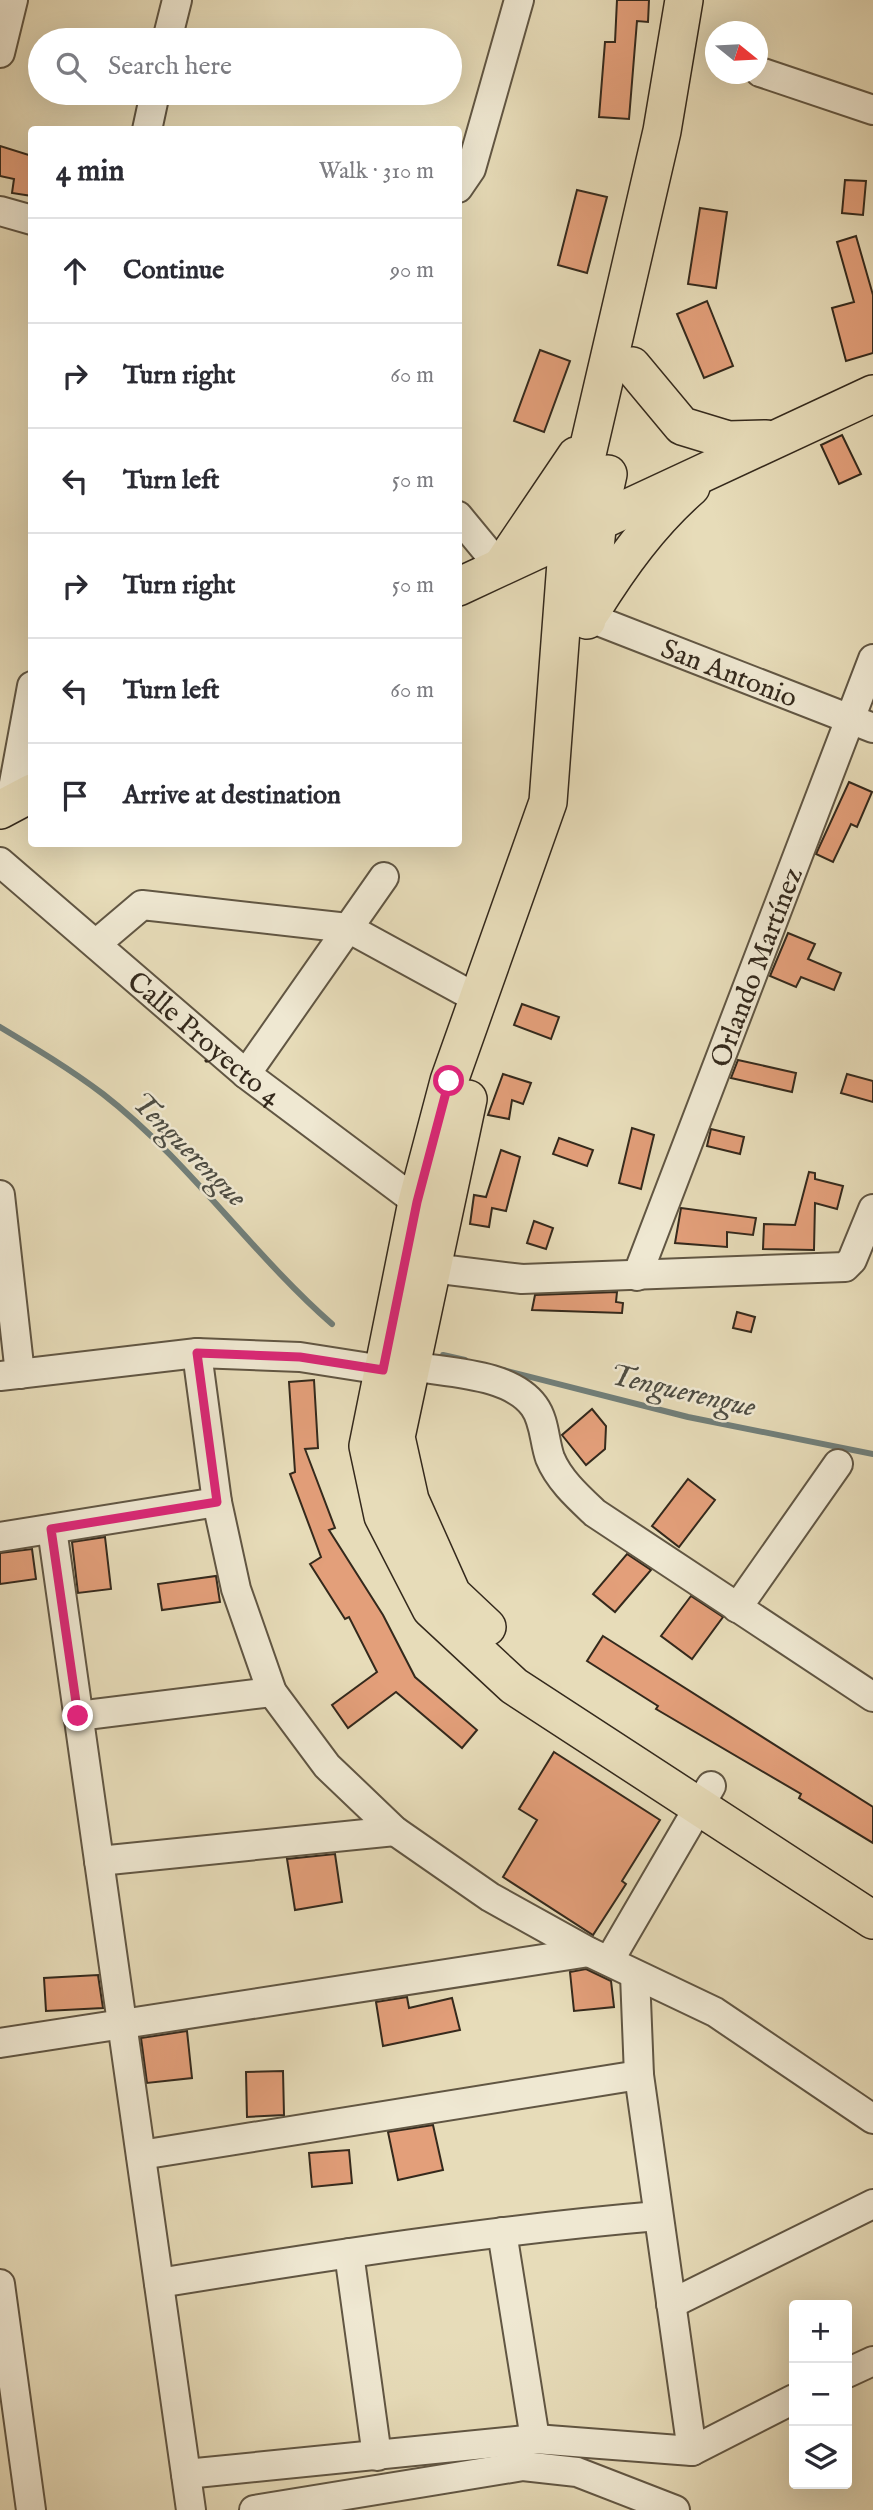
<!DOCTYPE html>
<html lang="en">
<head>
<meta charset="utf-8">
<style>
  :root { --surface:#fff; --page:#f2f2f3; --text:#2b2b33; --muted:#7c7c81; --line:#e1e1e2 }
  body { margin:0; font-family:"IM FELL English",serif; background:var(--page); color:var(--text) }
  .controls { position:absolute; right:21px; bottom:21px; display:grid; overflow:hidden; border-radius:7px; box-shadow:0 7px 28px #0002 }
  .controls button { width:63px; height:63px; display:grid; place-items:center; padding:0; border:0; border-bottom:2px solid var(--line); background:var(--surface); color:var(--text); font:35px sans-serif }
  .compass { position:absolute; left:705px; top:21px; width:63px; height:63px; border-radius:50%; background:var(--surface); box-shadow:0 7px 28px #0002; rotate:108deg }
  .stop { position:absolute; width:21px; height:21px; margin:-16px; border:5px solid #db2777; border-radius:50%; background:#fff }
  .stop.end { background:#db2777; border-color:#fff; box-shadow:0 2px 7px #0008 }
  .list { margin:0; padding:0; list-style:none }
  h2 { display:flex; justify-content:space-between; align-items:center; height:91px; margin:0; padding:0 28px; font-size:30px }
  h2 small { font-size:23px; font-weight:400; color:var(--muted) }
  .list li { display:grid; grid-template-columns:46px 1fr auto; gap:21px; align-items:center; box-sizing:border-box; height:105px; padding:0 28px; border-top:2px solid var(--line) }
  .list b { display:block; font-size:26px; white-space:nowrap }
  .list em { font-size:23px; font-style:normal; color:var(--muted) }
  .icon { flex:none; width:38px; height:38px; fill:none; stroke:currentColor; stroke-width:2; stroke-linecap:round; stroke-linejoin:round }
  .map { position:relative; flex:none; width:873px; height:2510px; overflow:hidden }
  .search { position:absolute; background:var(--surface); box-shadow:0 7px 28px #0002; left:28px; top:28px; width:434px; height:77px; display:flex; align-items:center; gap:18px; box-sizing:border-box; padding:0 24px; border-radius:38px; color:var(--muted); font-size:26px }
  .panel { position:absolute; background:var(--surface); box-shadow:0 7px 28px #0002; left:28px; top:126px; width:434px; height:721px; border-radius:7px }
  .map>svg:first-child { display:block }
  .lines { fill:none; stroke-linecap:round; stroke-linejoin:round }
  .stream { stroke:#717f7a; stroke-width:6 }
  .building { fill:#e39f7a; stroke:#34291c; stroke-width:2 }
  .minor-casing { stroke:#615643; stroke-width:32 }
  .major-casing { stroke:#34291c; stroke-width:40 }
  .minor { stroke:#efe8d2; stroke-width:28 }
  .major { stroke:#e7dcb9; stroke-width:37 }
  .route { stroke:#db2777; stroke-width:9 }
  .labels { text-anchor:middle; stroke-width:5; stroke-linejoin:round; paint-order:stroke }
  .street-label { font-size:28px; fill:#34291c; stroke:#efe8d2 }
  .water-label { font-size:30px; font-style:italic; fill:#4e4d43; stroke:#efe8d2 }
</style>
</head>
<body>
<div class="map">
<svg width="873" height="2510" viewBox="0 0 873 2510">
  <rect width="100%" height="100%" fill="#e7dcb9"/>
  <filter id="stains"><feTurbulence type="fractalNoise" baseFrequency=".00286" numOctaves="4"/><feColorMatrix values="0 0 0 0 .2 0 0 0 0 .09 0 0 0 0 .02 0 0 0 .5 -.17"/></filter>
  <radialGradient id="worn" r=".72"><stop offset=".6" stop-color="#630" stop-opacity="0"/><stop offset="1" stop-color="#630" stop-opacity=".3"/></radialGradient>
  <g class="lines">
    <g class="stream">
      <path d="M0 1027C35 1048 70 1069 103 1094 188 1160 251 1253 332 1324"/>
      <path d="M443 1355 465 1360"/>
      <path d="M503 1370 688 1417 873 1454"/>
    </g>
  </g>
  <g class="building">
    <path d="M617 0H649L648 22 637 21 629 119 599 117 605 42H615Z"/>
    <path d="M0 146 32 156V196L12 193 14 179 0 176Z"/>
    <path d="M845 180 866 181 863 215 842 213Z"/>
    <path d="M577 190 607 197 587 273 558 265Z"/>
    <path d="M700 208 727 212 716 288 688 284Z"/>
    <path d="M856 236 873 295V353L846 361 832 308 854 302 837 242Z"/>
    <path d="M707 301 733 366 704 378 677 314Z"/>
    <path d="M540 350 570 361 544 432 514 421Z"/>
    <path d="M842 435 861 474 839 484 821 445Z"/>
    <path d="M849 782 872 792 857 827 851 824 833 862 816 854Z"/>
    <path d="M788 933 815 944 808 959 841 973 834 990 801 977 796 987 770 976Z"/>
    <path d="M522 1004 559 1017 551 1039 514 1025Z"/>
    <path d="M738 1060 796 1073 792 1092 731 1078Z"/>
    <path d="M503 1074 531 1083 523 1104 512 1100 509 1119 488 1115Z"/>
    <path d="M847 1074 873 1081V1102L841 1093Z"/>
    <path d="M632 1128 654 1135 641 1189 619 1183Z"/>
    <path d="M711 1129 744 1137 740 1154 707 1146Z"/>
    <path d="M559 1138 593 1150 587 1166 553 1154Z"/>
    <path d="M501 1150 520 1157 506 1211 492 1208 489 1227 470 1224 474 1195 486 1197Z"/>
    <path d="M809 1172 815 1173V1179L843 1186 837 1209 815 1203 814 1250 763 1249 764 1224 795 1225Z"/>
    <path d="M681 1208 756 1218 753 1235 727 1232V1247L675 1243Z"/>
    <path d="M534 1221 553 1228 546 1249 527 1243Z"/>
    <path d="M617 1292 616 1302 623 1303 622 1313 532 1310 535 1295Z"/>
    <path d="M737 1312 755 1317 751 1332 733 1328Z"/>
    <path d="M314 1380 318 1448 305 1449 335 1528 329 1530 383 1615 415 1677 477 1730 462 1748 396 1692 348 1728 332 1705 377 1672 349 1617 345 1619 310 1564 321 1557 290 1474 295 1472 289 1382Z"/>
    <path d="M592 1409 606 1426 605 1449 586 1465 562 1435Z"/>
    <path d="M688 1479 715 1500 679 1547 652 1526Z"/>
    <path d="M105 1537 111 1589 78 1593 72 1542Z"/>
    <path d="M32 1549 36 1579 0 1584V1553Z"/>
    <path d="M627 1554 651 1570 615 1612 593 1594Z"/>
    <path d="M216 1576 220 1602 162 1610 158 1584Z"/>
    <path d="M691 1596 723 1617 692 1659 661 1636Z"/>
    <path d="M603 1636 873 1807V1843L799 1798 801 1794 656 1709 658 1706 587 1661Z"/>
    <path d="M554 1752 660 1820 622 1881 626 1884 593 1935 503 1877 537 1820 519 1809Z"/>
    <path d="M335 1854 342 1902 295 1910 287 1859Z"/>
    <path d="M586 1969 611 1981 614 2007 574 2011 570 1972Z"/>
    <path d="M98 1975 103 2008 46 2011 44 1978Z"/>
    <path d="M407 1997 409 2008 452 1998 460 2030 383 2046 376 2002Z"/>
    <path d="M187 2031 192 2078 147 2083 141 2038Z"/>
    <path d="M283 2071 284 2115 247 2117 246 2072Z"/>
    <path d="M433 2125 443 2170 398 2180 388 2132Z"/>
    <path d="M349 2150 352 2183 312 2187 309 2153Z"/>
  </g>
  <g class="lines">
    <g class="minor-casing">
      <g id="minor">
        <path d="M167 40 177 0"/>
        <path d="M0 53 13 0"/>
        <path d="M760 72 873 110"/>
        <path d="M147 130 155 93"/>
        <path d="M458 188 471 169 519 0"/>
        <path d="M0 211 32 220"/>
        <path d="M458 516 501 568"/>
        <path id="s1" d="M588 617 873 728"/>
        <path d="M10 805 32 686"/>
        <path id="s2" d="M0 862 246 1074 417 1202"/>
        <path d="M96 944 142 905 348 928 478 999"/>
        <path d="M246 1074 384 877"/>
        <path d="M0 1195 20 1374"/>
        <path d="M432 1268 522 1279 845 1267 852 1260 873 1209"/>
        <path id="s3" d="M637 1276 873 659"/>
        <path d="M197 1353 217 1502 236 1589 272 1692 327 1766 395 1831 490 1897 589 1952 715 2012 873 2119"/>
        <path d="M411 1366C448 1373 510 1373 534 1406 545 1421 544 1441 550 1458 559 1480 578 1497 595 1513L873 1697"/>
        <path d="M0 1376 197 1353 300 1357 383 1370"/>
        <path d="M52 1529 191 2510"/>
        <path d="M0 1537 217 1502"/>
        <path d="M737 1608 838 1464"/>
        <path d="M78 1716 272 1692"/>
        <path d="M99 1861 395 1831"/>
        <path d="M609 1961 711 1786"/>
        <path d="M0 2043 589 1952"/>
        <path d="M639 2075 692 2451"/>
        <path d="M141 2155 639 2075 635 1975"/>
        <path d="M502 2232 535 2439"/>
        <path d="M349 2253 377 2456"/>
        <path d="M159 2283C325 2256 491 2230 658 2216"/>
        <path d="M0 2284 31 2510"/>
        <path d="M671 2304 873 2204"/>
        <path d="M847 2373 873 2361"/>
        <path d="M186 2474 535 2439 692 2451 794 2399"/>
        <path d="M254 2510 523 2466 577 2472 675 2510"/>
      </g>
    </g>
    <g class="major-casing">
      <g id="major">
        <path d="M684 0 662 131 568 536 548 802 449 1081 417 1202 368 1446 383 1516 431 1609 514 1686 873 1920"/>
        <path d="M632 366 682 426 728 440 766 439"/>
        <path d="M503 564 576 456"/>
        <path d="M458 587 873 394"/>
        <path d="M592 610C620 565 650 523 691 487"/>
        <path d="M587 620 598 520 608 474"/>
        <path d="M0 810 32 793"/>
        <path d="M468 1099 396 1437 410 1500 452 1594 487 1627"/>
      </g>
    </g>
    <use href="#minor" class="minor"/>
    <use href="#major" class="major"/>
  </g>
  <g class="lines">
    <path class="route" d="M78 1716 51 1529 217 1502 197 1353 300 1357 383 1370 417 1202 449 1081"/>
  </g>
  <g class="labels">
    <g class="street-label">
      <text dy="10" stroke="none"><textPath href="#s1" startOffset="152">San Antonio</textPath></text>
      <text dy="10" stroke="none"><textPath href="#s3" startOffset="331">Orlando Martínez</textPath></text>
      <text dy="10" stroke="none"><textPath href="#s2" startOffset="270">Calle Proyecto 4</textPath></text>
    </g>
    <g class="water-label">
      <text transform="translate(190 1149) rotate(45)" y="10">Tenguerengue</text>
      <text transform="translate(683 1390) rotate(13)" y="10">Tenguerengue</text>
    </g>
  </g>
  <rect width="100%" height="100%" filter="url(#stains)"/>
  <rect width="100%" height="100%" fill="url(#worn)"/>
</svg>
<div class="controls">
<button>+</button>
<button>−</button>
<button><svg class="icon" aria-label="layers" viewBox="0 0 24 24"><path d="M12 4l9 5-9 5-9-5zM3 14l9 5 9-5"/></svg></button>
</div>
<svg class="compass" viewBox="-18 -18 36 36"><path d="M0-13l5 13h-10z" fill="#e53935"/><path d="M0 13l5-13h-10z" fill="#7c7c81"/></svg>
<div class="stop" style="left:449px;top:1081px"></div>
<div class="stop end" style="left:78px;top:1716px"></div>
<div class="search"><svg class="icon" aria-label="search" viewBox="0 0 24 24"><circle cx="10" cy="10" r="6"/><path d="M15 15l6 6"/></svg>Search here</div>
<section class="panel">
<h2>4 min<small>Walk · 310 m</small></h2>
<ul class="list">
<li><svg class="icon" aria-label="ahead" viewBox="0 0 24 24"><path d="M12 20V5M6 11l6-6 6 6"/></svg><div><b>Continue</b></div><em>90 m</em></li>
<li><svg class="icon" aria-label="right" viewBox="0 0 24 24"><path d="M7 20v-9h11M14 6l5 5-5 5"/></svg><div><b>Turn right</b></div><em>60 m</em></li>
<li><svg class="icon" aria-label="left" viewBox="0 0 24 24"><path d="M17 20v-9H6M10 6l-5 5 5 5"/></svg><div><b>Turn left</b></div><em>50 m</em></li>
<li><svg class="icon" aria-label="right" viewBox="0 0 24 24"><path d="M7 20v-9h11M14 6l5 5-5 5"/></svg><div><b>Turn right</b></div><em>50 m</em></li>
<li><svg class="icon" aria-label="left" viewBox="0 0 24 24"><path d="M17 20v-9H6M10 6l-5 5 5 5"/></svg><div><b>Turn left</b></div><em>60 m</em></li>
<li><svg class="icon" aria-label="arrive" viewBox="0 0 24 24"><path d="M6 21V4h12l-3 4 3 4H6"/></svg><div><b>Arrive at destination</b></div></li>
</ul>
</section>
</div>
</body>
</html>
